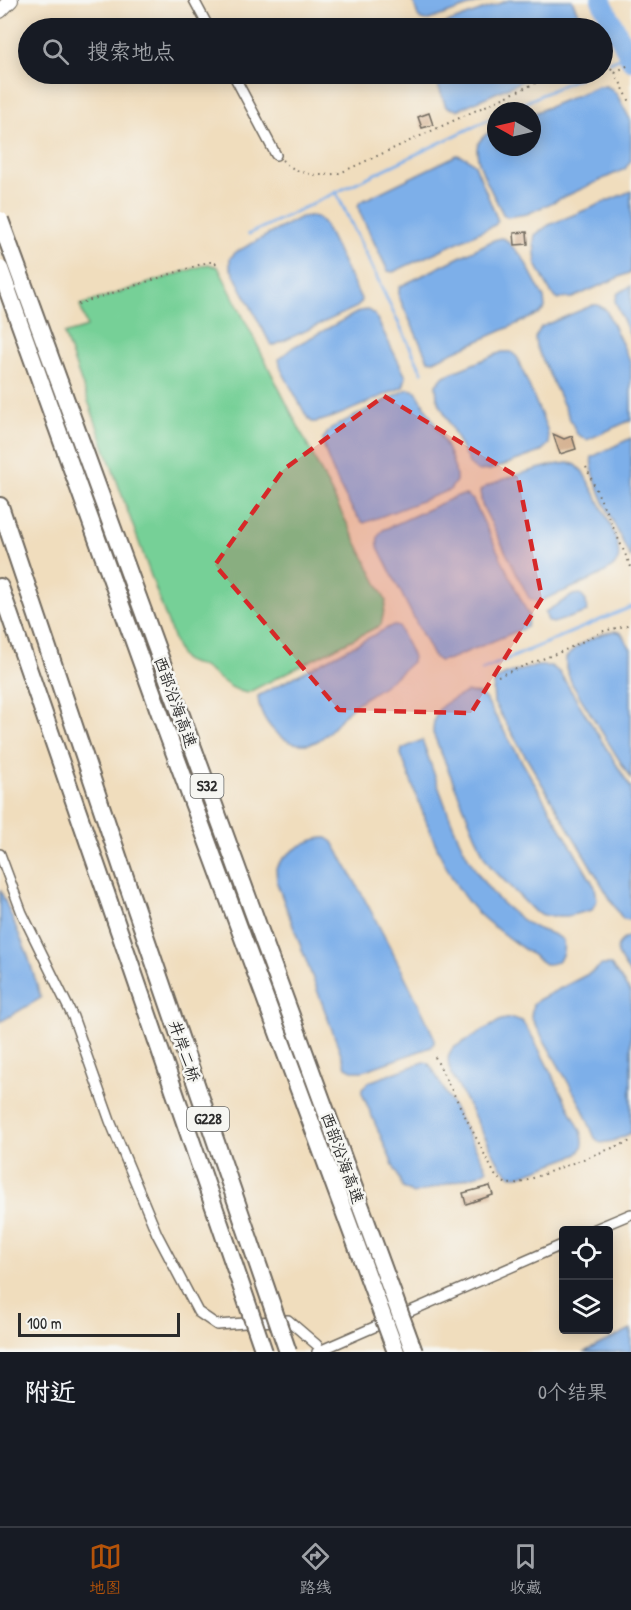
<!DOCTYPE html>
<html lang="zh">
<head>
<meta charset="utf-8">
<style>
  :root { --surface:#171b24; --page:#20242c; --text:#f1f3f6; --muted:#9ea1a6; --line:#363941; --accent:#b45309 }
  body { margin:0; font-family:"Patrick Hand","LXGW WenKai TC",sans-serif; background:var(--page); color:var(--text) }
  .controls { position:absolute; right:18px; bottom:18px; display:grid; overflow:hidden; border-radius:6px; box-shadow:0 3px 15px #0003 }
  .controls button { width:54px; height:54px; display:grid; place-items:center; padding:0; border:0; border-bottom:2px solid var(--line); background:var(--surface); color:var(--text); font:30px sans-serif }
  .compass { position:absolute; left:487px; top:102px; width:54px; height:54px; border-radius:50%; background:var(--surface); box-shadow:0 3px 15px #0003; rotate:278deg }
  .scale { position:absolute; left:18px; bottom:15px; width:162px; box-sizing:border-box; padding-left:6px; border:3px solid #2b2b2b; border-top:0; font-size:16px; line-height:21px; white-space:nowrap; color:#2b2b2b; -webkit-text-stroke:4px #f6f6f2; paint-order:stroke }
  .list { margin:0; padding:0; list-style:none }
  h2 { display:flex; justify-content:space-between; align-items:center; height:78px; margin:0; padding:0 24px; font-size:26px }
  h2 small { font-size:20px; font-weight:400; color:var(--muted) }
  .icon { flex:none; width:33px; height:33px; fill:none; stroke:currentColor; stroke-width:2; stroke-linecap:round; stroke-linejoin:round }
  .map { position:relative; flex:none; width:631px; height:1352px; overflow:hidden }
  .search { position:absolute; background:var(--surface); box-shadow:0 3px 15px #0003; left:18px; right:18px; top:18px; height:66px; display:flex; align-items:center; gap:15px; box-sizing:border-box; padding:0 21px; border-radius:33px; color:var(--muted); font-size:22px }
  .sheet { height:174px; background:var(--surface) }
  nav { display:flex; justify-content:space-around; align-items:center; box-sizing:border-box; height:84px; border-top:2px solid var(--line); background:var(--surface); font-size:16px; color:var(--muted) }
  nav a { display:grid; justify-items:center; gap:3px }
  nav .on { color:var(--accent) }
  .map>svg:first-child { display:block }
  .green { fill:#76d097; stroke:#507e61; stroke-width:1.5 }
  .water { fill:#7dafe9; stroke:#546d8a; stroke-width:1.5 }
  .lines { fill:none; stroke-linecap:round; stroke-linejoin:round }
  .stream { stroke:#7dafe9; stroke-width:3 }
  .river { stroke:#7dafe9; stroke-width:20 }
  .building { fill:#d3ad8b }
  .street-casing { stroke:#70695e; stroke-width:12 }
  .secondary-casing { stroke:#70695e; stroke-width:16 }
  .highway-casing { stroke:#70695e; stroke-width:20 }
  .path { stroke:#70695e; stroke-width:2; stroke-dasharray:1.5 4.5; stroke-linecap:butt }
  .street { stroke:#fff; stroke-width:9 }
  .secondary { stroke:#fff; stroke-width:14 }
  .highway { stroke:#fff; stroke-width:16 }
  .highway-bridge-casing { stroke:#70695e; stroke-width:20; stroke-linecap:butt }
  .highway-bridge { stroke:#fff; stroke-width:16 }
  .marked { fill:#d62828; fill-opacity:0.2; stroke:#d62828; stroke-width:4.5; stroke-dasharray:12 8; stroke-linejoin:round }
  .labels { text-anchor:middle; stroke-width:5; stroke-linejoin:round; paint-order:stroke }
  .shield { fill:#f6f6f2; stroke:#686867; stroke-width:1.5 }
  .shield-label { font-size:15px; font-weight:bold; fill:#2b2b2b }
  .street-label { font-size:16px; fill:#2b2b2b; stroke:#f6f6f2 }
</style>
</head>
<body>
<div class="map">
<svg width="631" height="1352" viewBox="0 0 631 1352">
  <rect width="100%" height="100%" fill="#f6f6f2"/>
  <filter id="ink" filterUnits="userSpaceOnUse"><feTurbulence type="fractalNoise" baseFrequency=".0167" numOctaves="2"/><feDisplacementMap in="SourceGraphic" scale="12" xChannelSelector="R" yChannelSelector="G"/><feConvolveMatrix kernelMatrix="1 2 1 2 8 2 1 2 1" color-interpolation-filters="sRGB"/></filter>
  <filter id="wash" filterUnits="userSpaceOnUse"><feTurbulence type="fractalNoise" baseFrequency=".008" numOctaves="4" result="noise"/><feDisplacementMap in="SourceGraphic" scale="24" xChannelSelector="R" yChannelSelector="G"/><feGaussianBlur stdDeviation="1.35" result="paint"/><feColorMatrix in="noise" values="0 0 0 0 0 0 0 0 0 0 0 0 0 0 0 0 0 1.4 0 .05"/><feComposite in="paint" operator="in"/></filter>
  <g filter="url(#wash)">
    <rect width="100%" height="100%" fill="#f0ddbd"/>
    <path class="green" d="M208 264 218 267 386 601 381 625 247 693C228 690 217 674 201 666 195 663 188 664 183 659 181 658 179 653 178 651L64 334 87 327 80 305Z"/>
    <g class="water">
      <path d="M413 0H486L426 21 421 20 418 16Z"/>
      <path d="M509 0H572L585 28H434Z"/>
      <path d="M434 74H538L457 110 446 107Z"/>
      <path d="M598 86H606L612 89 617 95 631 121V160L625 169 527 214 507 217 503 214C496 199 472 160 478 144 481 137 489 132 496 129V147H532V114Z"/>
      <path d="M457 155 467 158 475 165 498 221 495 225 393 272 388 271 360 213 358 206 360 202Z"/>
      <path d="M631 191V272L572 298 557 299 550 291 536 264 534 241 535 235 549 225Z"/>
      <path d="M310 216 317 217 323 222 362 301 357 307 275 345H271L230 267V258L236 252 301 217Z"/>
      <path d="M501 238 505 239 523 258 544 298 545 308 539 314 433 361 428 360 399 297V287L494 240Z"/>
      <path d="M631 286V338L615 301 618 293Z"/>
      <path d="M593 305H598L606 310 631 363V420L587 440 577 434 536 346 535 338 541 327Z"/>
      <path d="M368 310 375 315 406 377 403 387C385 394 327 423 312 422L307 417 281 369 279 359 293 347 360 311Z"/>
      <path d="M502 352H511L517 357 547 429 549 444 540 452 490 470 477 471 470 465 437 398 436 385 444 376Z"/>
      <path d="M408 389 416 391C427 411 458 459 456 481L450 490 364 523C351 515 323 454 323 439L331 428Z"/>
      <path d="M631 438V559C622 539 587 475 592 457Z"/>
      <path d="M570 463 576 465 583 472C591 488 627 546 617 562 608 576 555 594 538 602L529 598 482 505 480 491C489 481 555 463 570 463Z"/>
      <path d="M466 495 473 500 529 616 527 627 450 659 439 661 433 656 378 547C377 539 377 535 383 530L457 496Z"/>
      <path d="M580 594 586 601 587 612 553 623 548 621 545 612 573 595Z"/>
      <path d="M393 625 399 627 413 657 412 662C404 669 396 677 387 683 376 692 363 698 352 707 341 717 332 732 319 740 290 756 259 724 258 696Z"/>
      <path d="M615 631 621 633 631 649V779L572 684 566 668V658C577 644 597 634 615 631Z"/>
      <path d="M538 666H551L560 673 631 788V920L623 919 618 912 494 703C494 697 492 688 495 682 502 672 527 669 538 666Z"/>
      <path d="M467 692 480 694 486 700 595 887 597 900 592 910 567 916H547L535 912 491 867 484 856 433 733C433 705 445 703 467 692Z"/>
      <path d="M422 740C443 796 459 863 504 905 512 912 524 922 534 927 544 932 554 933 563 940 565 954 561 965 545 964 523 948 499 933 479 914 443 880 419 801 401 754L402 749Z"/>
      <path d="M327 838 333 842C369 906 404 971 434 1037V1043L431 1047 363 1071H354L346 1067 277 883 276 868C285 853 310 837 327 838Z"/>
      <path d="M0 889 28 956 41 998 0 1022Z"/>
      <path d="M631 936V975C621 961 606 944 631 936Z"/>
      <path d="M602 965H611L631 993V1133L613 1141 601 1143 595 1138 581 1105 531 1017 533 1004 540 999 592 972Z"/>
      <path d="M512 1018 522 1021 533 1038 581 1131C584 1141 585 1148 576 1155L519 1176H512L501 1167 451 1073C448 1063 446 1056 453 1048L501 1020Z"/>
      <path d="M424 1062 428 1063 432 1068 487 1169 480 1174 413 1194 403 1188 362 1093V1088L369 1082Z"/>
      <path d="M631 1329V1352H584Z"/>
    </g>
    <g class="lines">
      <g class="stream">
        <path d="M610 62 628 54"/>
        <path d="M507 111 586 74"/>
        <path d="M336 192 422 372"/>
        <path d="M249 234 496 116"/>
        <path d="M482 670 631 607"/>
      </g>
      <path class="river" d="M601 0 631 60"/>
    </g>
    <g id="blocks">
      <g class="building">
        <path d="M429 113 433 125 422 128 418 117Z"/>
        <path d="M527 232 528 244 515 245 514 233Z"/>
        <path d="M553 434 564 439 572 436 576 449 560 454Z"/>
        <path d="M490 1186 493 1195 466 1204 463 1193Z"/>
      </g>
    </g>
  </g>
  <g filter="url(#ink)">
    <use href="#blocks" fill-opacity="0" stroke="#70695e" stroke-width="1.5"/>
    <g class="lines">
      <g class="street-casing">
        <g id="street">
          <path d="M194 0 209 28"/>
          <path d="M233 74 276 155"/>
          <path d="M0 854 22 913 73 1017 110 1121 157 1234 198 1312 217 1325 288 1320 317 1345"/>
          <path d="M593 1230 631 1214"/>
          <path d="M317 1352 564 1244"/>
        </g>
      </g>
      <g class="secondary-casing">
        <path id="secondary" d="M0 11 11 0"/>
      </g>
      <g class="highway-casing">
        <g id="highway">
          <path d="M0 506 128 886"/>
          <path d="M0 587 106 893"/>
        </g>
      </g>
      <g class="path">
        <path d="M602 60 615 72 631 104"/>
        <path d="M615 72 631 64"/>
        <path d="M282 160C299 176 318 177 340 173L555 74"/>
        <path d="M78 304 208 262H214L220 266"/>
        <path d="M586 467 631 567"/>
        <path d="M498 676 563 651 604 631 625 626 631 623"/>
        <path d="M435 1057 495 1175 506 1184 520 1183 631 1141"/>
      </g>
      <use href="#street" class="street"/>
      <use href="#secondary" class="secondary"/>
      <use href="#highway" class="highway"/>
      <g class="highway-bridge-casing">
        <g id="highway-bridge">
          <path d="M0 220 414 1352"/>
          <path d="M0 269 159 711 396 1352"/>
          <path d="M128 886 288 1352"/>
          <path d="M106 893 264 1352"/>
        </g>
      </g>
      <use href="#highway-bridge" class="highway-bridge"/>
    </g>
  </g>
  <path class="marked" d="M384 396 518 477 542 598 471 713 339 710 215 565 283 470Z"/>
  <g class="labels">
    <g class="shield">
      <rect x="190.5" y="774" width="33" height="24" rx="4.5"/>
      <rect x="187" y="1107" width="42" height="24" rx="4.5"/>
    </g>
    <g class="shield-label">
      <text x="207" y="791">S32</text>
      <text x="208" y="1124">G228</text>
    </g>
    <g class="street-label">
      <text transform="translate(176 702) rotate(70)" y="6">西部沿海高速</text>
      <text transform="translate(185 1051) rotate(71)" y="6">井岸二桥</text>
      <text transform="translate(343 1158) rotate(70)" y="6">西部沿海高速</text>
    </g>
  </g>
</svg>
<div class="controls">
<button><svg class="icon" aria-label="locate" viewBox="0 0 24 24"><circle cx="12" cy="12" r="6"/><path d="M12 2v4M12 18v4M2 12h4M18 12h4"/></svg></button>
<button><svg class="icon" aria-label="layers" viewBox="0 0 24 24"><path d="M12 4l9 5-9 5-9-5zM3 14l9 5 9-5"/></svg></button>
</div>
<svg class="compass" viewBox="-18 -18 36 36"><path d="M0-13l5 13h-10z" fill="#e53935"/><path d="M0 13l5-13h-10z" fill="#9ea1a6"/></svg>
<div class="scale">100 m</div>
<div class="search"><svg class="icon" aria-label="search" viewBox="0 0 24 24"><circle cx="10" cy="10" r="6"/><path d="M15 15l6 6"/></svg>搜索地点</div>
</div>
<section class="sheet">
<h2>附近<small>0个结果</small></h2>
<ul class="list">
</ul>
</section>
<nav>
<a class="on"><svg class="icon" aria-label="map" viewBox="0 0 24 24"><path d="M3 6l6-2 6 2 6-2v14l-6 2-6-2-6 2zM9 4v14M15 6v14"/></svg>地图</a>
<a><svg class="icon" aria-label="directions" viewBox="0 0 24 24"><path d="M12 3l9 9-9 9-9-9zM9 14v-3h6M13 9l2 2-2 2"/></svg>路线</a>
<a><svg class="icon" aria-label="saved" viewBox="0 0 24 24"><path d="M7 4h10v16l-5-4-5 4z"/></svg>收藏</a>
</nav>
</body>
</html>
